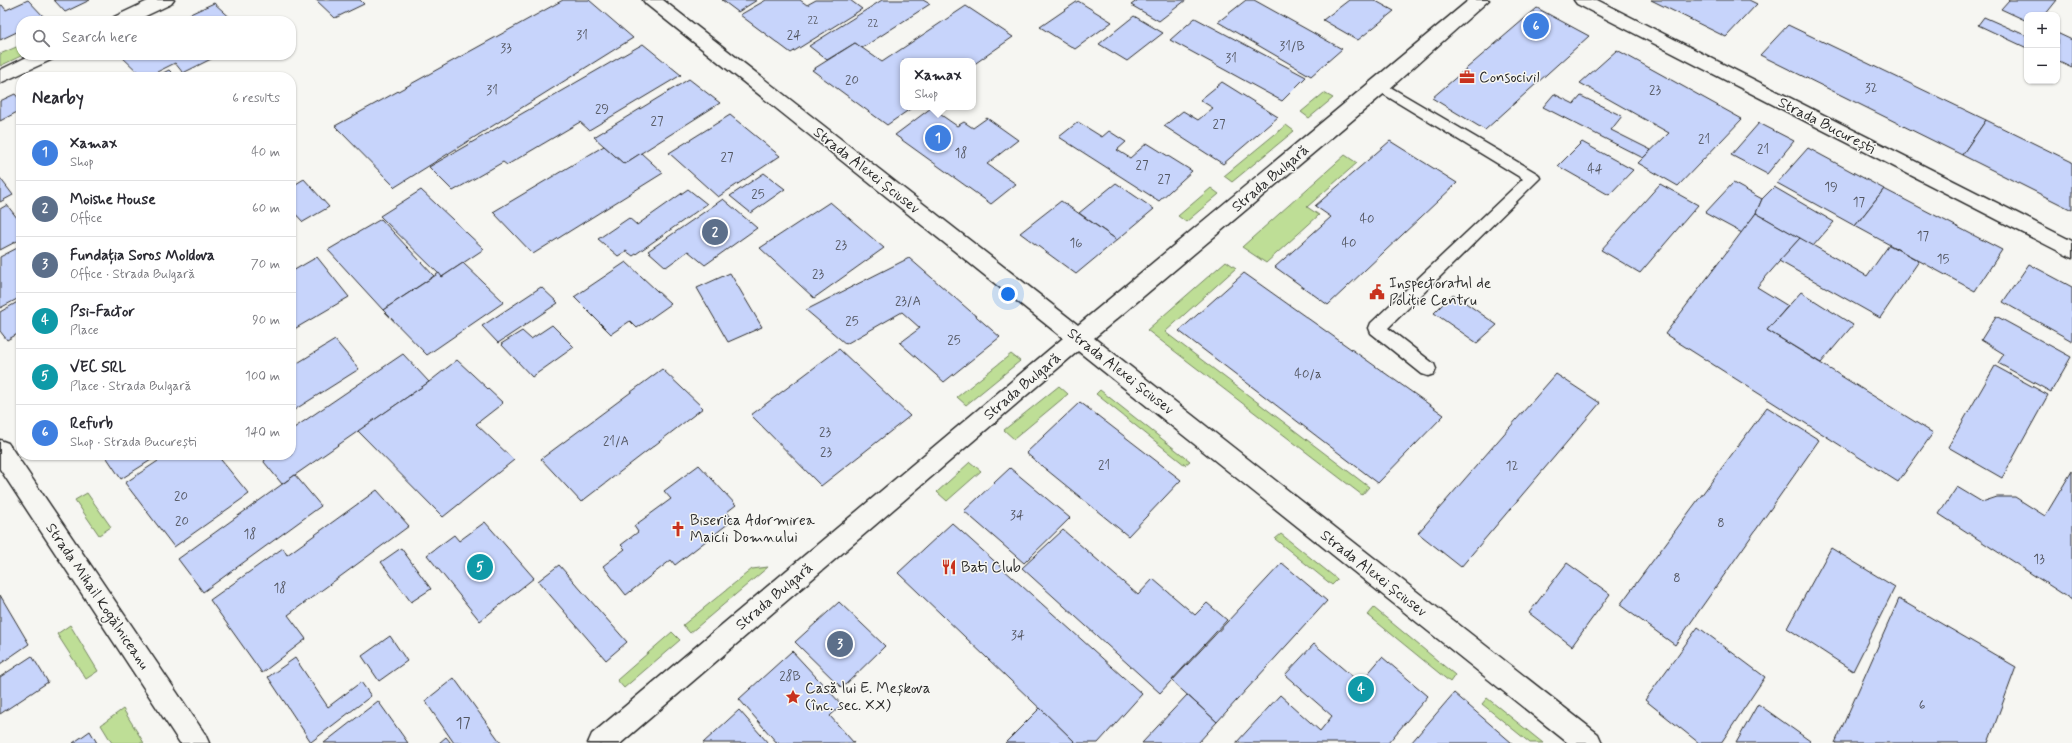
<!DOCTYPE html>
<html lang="en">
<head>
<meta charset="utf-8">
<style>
  :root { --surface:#fff; --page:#f2f2f3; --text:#2b2b33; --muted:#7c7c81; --line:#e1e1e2; --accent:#ea580c }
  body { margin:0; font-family:Mynerve,sans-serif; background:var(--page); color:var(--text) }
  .controls { position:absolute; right:12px; top:12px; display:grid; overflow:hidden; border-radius:8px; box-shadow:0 1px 3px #0004 }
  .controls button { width:36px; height:36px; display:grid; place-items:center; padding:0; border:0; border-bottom:1px solid var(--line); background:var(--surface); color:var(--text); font:20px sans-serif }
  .you { position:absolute; left:1008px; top:294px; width:14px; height:14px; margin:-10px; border:3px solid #fff; border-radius:50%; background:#1a73e8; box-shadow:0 0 0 6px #1a73e833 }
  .badge { display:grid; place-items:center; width:26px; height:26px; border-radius:50%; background:var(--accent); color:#fff; font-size:13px; font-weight:700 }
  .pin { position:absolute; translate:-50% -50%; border:2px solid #fff; box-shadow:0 1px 4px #0006 }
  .popup { position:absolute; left:900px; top:58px; width:76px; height:52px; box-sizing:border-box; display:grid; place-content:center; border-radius:8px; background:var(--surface); filter:drop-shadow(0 1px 3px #0005); font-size:13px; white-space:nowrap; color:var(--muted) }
  .popup b { font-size:15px; color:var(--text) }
  .popup::after { content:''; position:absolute; left:50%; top:100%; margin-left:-8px; border:8px solid transparent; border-top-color:var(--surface) }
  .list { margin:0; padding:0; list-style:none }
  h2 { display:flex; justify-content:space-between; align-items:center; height:52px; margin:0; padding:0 16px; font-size:17px }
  h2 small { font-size:13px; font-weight:400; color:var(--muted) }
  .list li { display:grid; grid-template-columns:26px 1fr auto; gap:12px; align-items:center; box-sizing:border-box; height:56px; padding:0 16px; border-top:1px solid var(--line) }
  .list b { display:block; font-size:15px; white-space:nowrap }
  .list p { margin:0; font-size:13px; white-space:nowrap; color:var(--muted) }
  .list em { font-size:13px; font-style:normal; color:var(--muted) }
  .icon { flex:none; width:22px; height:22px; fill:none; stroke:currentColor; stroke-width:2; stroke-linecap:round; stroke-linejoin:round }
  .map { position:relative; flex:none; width:2072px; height:743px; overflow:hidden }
  .search { position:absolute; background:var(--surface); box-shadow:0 1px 3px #0004; left:16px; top:16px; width:280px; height:44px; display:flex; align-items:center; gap:10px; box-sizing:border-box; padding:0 14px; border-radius:16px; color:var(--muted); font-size:15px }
  .panel { position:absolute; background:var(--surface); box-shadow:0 1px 3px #0004; left:16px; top:72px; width:280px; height:388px; border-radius:16px }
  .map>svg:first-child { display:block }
  .green { fill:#bede96; stroke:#748460 }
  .building { fill:#c7d4fb; stroke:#2b2b2b }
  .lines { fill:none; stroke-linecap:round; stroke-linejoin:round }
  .lane-casing { stroke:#2b2b2b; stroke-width:3 }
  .street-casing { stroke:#2b2b2b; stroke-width:3 }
  .secondary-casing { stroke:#2b2b2b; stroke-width:3 }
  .lane { fill:#f6f6f2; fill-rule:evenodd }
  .street { fill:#f6f6f2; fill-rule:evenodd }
  .secondary { fill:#f6f6f2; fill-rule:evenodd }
  .labels { text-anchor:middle; stroke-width:3; stroke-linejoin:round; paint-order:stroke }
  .far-number-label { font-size:11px; fill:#52555f }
  .number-label { font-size:13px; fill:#52555f }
  .poi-label { font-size:15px; fill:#2b2b2b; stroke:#f6f6f2; text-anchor:start }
  .street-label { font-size:15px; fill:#2b2b2b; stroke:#f6f6f2 }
  .near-number-label { font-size:16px; fill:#52555f }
</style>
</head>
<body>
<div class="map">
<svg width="2072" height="743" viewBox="0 0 2072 743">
  <rect width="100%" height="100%" fill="#f6f6f2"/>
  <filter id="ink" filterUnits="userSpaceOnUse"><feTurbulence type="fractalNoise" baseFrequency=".025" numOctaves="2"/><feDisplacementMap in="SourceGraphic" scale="8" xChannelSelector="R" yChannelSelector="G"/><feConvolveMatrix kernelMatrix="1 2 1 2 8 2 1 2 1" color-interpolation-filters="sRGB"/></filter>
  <g filter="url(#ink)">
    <g class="green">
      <path d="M21 45V55H23L0 66V54Z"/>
      <path d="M1324 93 1333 98 1309 118 1301 112Z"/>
      <path d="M1286 125 1294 131 1232 182 1224 176Z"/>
      <path d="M1345 155 1357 163 1307 207 1319 215 1266 263 1242 247Z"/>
      <path d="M1211 188 1219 194 1186 222 1178 216Z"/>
      <path d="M1226 261 1236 268 1165 332 1369 487 1362 495 1147 330Z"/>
      <path d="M1011 354 1020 361 966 405 957 397Z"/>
      <path d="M1059 386 1068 394 1014 439 1004 430Z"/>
      <path d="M1100 390 1190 461 1185 465 1096 394Z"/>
      <path d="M970 462 981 471 947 501 937 492Z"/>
      <path d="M87 493 111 527 99 535 75 500Z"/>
      <path d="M1281 534 1337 579V580L1332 585 1275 539Z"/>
      <path d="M768 567 690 633 683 625 752 569Z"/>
      <path d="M1374 608 1455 675 1450 682 1368 615Z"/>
      <path d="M70 625 98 671 86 679 57 634Z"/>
      <path d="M672 632 680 640 624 688 617 680Z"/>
      <path d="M1487 698 1543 743H1530L1482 704Z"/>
      <path d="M123 709 144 743H112L101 725Z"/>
    </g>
    <g class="building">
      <path d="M28 0 45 18 40 21H21V30L0 40V6L2 5 6 10Z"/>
      <path d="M54 0H90L65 12Z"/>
      <path d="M316 0H360L364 4 335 18Z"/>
      <path d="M563 0H589L633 38 395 187 335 126Z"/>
      <path d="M722 0H757L738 12Z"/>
      <path d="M766 0H800L807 5 816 0H850L862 9 791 53 740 15Z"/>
      <path d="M882 0H923L930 4 862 48 855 43 827 60 809 46Z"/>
      <path d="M1138 0H1186L1159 21 1131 5Z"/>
      <path d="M1246 0H1254L1342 49 1311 76 1218 22Z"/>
      <path d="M1349 0H1374L1394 11 1358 40 1323 20Z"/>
      <path d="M1651 0H1749L1757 4 1726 37Z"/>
      <path d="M2009 0H2057L2045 15H2027V21L2001 9Z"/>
      <path d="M1078 1 1112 22 1075 49 1040 27Z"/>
      <path d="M214 3 234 21H175Z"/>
      <path d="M966 6 1013 37 973 65V61H903V107H913L887 125 812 70 855 43 882 62Z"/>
      <path d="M1537 8 1589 36 1485 130 1432 98Z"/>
      <path d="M1134 16 1163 33 1127 61 1099 44Z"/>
      <path d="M1984 17 2027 36V48L1978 25Z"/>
      <path d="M1195 18 1306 77 1282 101 1170 40Z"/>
      <path d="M1788 25 1986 120 1962 155 1760 55Z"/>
      <path d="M2057 33 2072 40V68L2057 61Z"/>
      <path d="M643 44 681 75 589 130 580 122 507 165 503 162 453 191 429 167Z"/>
      <path d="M1617 50 1742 119 1678 186 1638 163 1669 133 1580 83Z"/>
      <path d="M120 55H219L183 73 175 63 147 77H143Z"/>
      <path d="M169 70 176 77H155Z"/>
      <path d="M689 79 720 103 624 164 594 137Z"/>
      <path d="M1222 82 1278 117 1223 164 1164 126 1183 111 1198 120 1213 108 1200 100Z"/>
      <path d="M15 94 21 101V110L0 121V101Z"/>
      <path d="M1554 94 1574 104 1581 96 1622 116 1611 130 1651 150 1643 158 1543 107Z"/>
      <path d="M931 108 957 126 964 122 973 128 987 118 1018 140 987 164 1016 184 991 204 895 135Z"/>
      <path d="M730 115 780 156 718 197 669 153Z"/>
      <path d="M1986 120 2072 162V210L1962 155Z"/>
      <path d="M1078 122 1102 137 1109 131 1126 142 1117 150 1130 158 1147 143 1192 171 1159 201 1059 137Z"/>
      <path d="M1759 123 1794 141 1767 174 1731 155Z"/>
      <path d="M1390 141 1457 183 1328 305 1275 267 1331 217 1315 206Z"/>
      <path d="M1582 142 1633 170 1609 195 1558 166Z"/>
      <path d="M604 146 624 164 641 153 663 173 533 254 493 212Z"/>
      <path d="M1808 148 1884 189 1855 226 1777 183Z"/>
      <path d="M764 173 785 189 751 213 730 196Z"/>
      <path d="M0 178 13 195 0 202Z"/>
      <path d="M304 179 329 207 303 222 291 209V187Z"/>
      <path d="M1116 183 1154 209 1117 240 1079 213Z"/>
      <path d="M1733 183 1762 199 1756 213 1742 233 1705 213Z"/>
      <path d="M1660 184 1698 205 1640 273 1601 250Z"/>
      <path d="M1774 187 1834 222 1813 246 1756 213 1762 199Z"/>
      <path d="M688 189 707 204 633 256 626 251 618 256 598 239 629 218 637 225Z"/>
      <path d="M1884 189 2002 250 1975 291 1855 226Z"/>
      <path d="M421 190 484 249 442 277 380 216Z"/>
      <path d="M723 199 757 228 705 265 688 251 666 267 648 251Z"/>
      <path d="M1061 201 1117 240 1076 274 1020 233Z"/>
      <path d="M830 202 884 248 814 298 760 248Z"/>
      <path d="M7 205 21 223V239L0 250V209Z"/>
      <path d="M1756 213 1800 238 1757 287 1788 306 1767 330 1933 433 1898 482 1665 334Z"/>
      <path d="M381 219 434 276 383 310 328 250Z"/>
      <path d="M1800 238 1867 276 1889 245 1919 261 1880 318 1779 261Z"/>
      <path d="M21 246V297L0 308V257Z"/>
      <path d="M317 257 349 297 291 331V272Z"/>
      <path d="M909 258 1000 337 944 382 900 343 920 328 902 312 846 344 806 310Z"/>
      <path d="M626 262 671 304 637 328 630 321 611 334 574 297Z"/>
      <path d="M463 263 504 302 427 355 383 310 439 273 442 277Z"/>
      <path d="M2029 264 2072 287V341L2003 302Z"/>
      <path d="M730 273 762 327 728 342 697 288Z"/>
      <path d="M1244 273 1444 415 1378 483 1179 331Z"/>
      <path d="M541 287 558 303 498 343 482 326Z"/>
      <path d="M1801 292 1853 325 1821 363 1767 330Z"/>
      <path d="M1453 294 1497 325 1477 343 1434 313Z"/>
      <path d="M21 300V332L7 340 0 331V312Z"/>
      <path d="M1996 316 2071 357 2051 392 1998 363 2004 354 1981 340Z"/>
      <path d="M552 325 574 347 532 377 501 344 522 331 531 339Z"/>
      <path d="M335 340 359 369 291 412V367Z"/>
      <path d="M839 349 910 416 821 486 751 415Z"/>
      <path d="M403 354 429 382 282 484 264 462 267 455H291V430Z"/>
      <path d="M457 360 503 403 476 424 514 460 443 517 358 431 429 382Z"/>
      <path d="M1995 366 2048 395 2002 478 1948 447Z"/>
      <path d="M662 369 703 408 581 502 541 459Z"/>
      <path d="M1556 374 1600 403 1461 567 1418 533Z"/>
      <path d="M1080 402 1181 480 1128 536 1026 453Z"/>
      <path d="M1767 407 1819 440 1675 645 1620 605Z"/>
      <path d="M105 455H159L121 479Z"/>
      <path d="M167 455H217L249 494 174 547 125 483Z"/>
      <path d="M699 465 736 505 727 512 733 520 675 565 671 560 626 595 603 566 625 549 621 545 638 532 634 526 671 499 664 491Z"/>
      <path d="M1010 468 1070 518 1024 563 964 511Z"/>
      <path d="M2072 471V600L1939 514 1957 487 1982 502 1997 497H2015L2045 516Z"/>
      <path d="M295 475 321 506 203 592 178 559Z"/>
      <path d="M377 490 409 526 288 615 306 639 262 673 210 600 283 548 287 555Z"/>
      <path d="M485 522 534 578 480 621 427 555 454 535 459 541Z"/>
      <path d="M952 523 1142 694 1098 743H1076L898 573Z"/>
      <path d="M1063 530 1138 595 1153 579 1195 615 1207 603 1227 620 1160 693 1022 568Z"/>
      <path d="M401 548 431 589 411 602 381 562Z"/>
      <path d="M1831 548 1895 587 1853 671 1787 628Z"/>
      <path d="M1282 563 1327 601 1217 722 1172 681Z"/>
      <path d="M1567 563 1610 594 1572 646 1529 613Z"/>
      <path d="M559 565 627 642 606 660 538 581Z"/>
      <path d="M0 595 29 644 0 664Z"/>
      <path d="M1899 599 2016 667 1988 743H1835Z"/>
      <path d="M839 602 885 646 842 688 795 642Z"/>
      <path d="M1698 627 1765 677 1721 743H1699L1645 700Z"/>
      <path d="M390 636 407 661 379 681 362 656Z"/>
      <path d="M1314 644 1360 683 1382 657 1428 696 1388 743H1236L1280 695 1320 731 1332 716 1285 675Z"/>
      <path d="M792 651 842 705 830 716 854 743H777L739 699Z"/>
      <path d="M32 656 48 682 0 714V677Z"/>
      <path d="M295 658 328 707 361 682 371 696 311 742 268 677Z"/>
      <path d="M454 678 501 743H454L425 701Z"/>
      <path d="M1454 693 1512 743H1411Z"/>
      <path d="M1187 695 1217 722 1198 743H1142Z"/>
      <path d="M378 701 408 743H324Z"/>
      <path d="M1758 704 1810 741 1809 743H1736Z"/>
      <path d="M1040 708 1076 743H1005Z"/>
      <path d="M739 710 768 743H703Z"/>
      <path d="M90 731 97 743H73Z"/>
      <path d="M446 737 451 743H439Z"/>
    </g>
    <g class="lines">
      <g class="lane-casing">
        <path id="lane" d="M1380 81 1538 174 1540 178 1388 328 1434 364 1436 369 1434 374 1428 376 1422 374 1371 333 1369 328 1371 323 1523 179 1375 89 1373 86 1375 83Z"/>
      </g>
      <g class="street-casing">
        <path id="street" d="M643 0H663L1078 325 1469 0H1489L1387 91 1094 338 1598 734 1602 743H1568L1078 351 621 743H588L592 734 1063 338 646 4Z"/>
      </g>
      <g class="secondary-casing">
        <g id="secondary">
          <path d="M150 0H174L171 4 135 21H111L114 17Z"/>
          <path d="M1574 0H1597L2072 241V258L1577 4Z"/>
          <path d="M31 55H56L53 59 0 83V70Z"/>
          <path d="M0 440 8 443 205 734 209 743H180L0 469Z"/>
        </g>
      </g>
      <use href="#lane" class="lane"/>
      <use href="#street" class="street"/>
      <use href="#secondary" class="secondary"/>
    </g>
  </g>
  <defs>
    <g id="office-bare" transform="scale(1.2)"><path d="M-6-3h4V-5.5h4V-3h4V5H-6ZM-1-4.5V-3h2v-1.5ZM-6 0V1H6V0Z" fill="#c8321e" stroke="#f6f6f2" stroke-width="2.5" paint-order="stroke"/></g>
    <g id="civic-bare" transform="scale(1.2)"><path d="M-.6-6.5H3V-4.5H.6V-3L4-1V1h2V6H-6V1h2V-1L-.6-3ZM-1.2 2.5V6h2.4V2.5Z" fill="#c8321e" stroke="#f6f6f2" stroke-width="2.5" paint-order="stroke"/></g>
    <g id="church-bare" transform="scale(1.2)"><path d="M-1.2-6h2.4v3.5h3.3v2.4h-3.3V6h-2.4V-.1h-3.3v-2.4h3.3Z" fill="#c8321e" stroke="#f6f6f2" stroke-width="2.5" paint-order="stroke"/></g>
    <g id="restaurant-bare" transform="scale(1.2)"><path d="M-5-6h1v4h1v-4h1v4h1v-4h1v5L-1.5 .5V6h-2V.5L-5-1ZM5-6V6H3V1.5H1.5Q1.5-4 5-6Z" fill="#c8321e" stroke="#f6f6f2" stroke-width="2.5" paint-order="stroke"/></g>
    <g id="sight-bare" transform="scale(1.2)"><path d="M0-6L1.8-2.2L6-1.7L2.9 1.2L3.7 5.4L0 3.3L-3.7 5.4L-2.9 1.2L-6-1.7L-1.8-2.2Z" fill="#c8321e" stroke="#f6f6f2" stroke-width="2.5" paint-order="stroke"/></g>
  </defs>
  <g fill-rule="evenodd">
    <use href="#office-bare" x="1467" y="77"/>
    <use href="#civic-bare" x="1377" y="292"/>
    <use href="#church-bare" x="678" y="529"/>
    <use href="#restaurant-bare" x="949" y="567"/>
    <use href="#sight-bare" x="793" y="697"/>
  </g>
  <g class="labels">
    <g class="far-number-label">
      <text x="813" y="24">22</text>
      <text x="873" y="27">22</text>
    </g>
    <g class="number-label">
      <text x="582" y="39">31</text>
      <text x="794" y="39">24</text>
      <text x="1292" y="50">31/B</text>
      <text x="506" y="52">33</text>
      <text x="1231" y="62">31</text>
      <text x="852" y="84">20</text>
      <text x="1871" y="92">32</text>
      <text x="492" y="94">31</text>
      <text x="1655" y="94">23</text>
      <text x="602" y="113">29</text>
      <text x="657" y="125">27</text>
      <text x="1219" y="128">27</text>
      <text x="1704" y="143">21</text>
      <text x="1763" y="153">21</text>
      <text x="961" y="157">18</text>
      <text x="727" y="161">27</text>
      <text x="1142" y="169">27</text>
      <text x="1595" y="173">44</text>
      <text x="1164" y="183">27</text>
      <text x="1831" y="191">19</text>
      <text x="758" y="198">25</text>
      <text x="1859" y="206">17</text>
      <text x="1367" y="223">40</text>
      <text x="1923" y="240">17</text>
      <text x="1076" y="247">16</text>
      <text x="1349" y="247">40</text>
      <text x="841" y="249">23</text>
      <text x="1943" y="263">15</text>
      <text x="818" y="278">23</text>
      <text x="908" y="305">23/A</text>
      <text x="852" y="325">25</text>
      <text x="954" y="344">25</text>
      <text x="1308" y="378">40/a</text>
      <text x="825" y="436">23</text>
      <text x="616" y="445">21/A</text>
      <text x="826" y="456">23</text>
      <text x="1104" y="469">21</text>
      <text x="1512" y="470">12</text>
      <text x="181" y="500">20</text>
      <text x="1017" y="519">34</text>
      <text x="182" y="525">20</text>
      <text x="1721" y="527">8</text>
      <text x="250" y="538">18</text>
      <text x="2039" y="563">13</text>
      <text x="1677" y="582">8</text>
      <text x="280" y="592">18</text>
      <text x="1018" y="639">34</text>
      <text x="790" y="680">28B</text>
      <text x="1922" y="709">6</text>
    </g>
    <g class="poi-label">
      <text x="1479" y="82">Consocivil</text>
      <text x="1389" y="288">Inspectoratul de<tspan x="1389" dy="17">Poliție Centru</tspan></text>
      <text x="690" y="525">Biserica Adormirea<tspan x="690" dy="17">Maicii Domnului</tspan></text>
      <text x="961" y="572">Bati Club</text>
      <text x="805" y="693">Casă lui E. Meșkova<tspan x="805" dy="17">(înc. sec. XX)</tspan></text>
    </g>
    <g class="street-label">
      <text transform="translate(1827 125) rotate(27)" y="5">Strada București</text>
      <text transform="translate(867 170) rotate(38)" y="5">Strada Alexei Șciusev</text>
      <text transform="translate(1270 178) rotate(-40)" y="5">Strada Bulgară</text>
      <text transform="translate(1121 371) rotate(38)" y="5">Strada Alexei Șciusev</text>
      <text transform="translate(1022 386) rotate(-40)" y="5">Strada Bulgară</text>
      <text transform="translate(1374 573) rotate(38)" y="5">Strada Alexei Șciusev</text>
      <text transform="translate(98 596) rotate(56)" y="5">Strada Mihail Kogălniceanu</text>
      <text transform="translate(774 596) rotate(-40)" y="5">Strada Bulgară</text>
    </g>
    <g class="near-number-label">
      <text x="463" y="728">17</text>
    </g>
  </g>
</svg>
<div class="controls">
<button>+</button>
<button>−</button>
</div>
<div class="you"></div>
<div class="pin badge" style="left:938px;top:138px;background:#3f7fe0">1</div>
<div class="popup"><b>Xamax</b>Shop</div>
<div class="pin badge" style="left:715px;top:232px;background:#5c6f8a">2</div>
<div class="pin badge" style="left:840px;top:644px;background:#5c6f8a">3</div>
<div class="pin badge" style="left:1361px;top:689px;background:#0f9aa8">4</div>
<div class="pin badge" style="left:480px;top:567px;background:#0f9aa8">5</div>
<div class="pin badge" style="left:1536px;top:26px;background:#3f7fe0">6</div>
<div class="search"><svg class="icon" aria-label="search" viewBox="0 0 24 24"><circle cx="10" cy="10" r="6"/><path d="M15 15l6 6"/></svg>Search here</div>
<section class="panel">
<h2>Nearby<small>6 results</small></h2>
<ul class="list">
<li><span class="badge" style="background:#3f7fe0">1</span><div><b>Xamax</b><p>Shop</p></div><em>40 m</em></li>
<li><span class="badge" style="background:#5c6f8a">2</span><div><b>Moishe House</b><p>Office</p></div><em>60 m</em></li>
<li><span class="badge" style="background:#5c6f8a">3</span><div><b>Fundația Soros Moldova</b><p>Office · Strada Bulgară</p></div><em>70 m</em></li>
<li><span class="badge" style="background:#0f9aa8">4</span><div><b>Psi-Factor</b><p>Place</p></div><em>90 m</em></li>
<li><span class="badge" style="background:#0f9aa8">5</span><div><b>VEC SRL</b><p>Place · Strada Bulgară</p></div><em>100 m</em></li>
<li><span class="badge" style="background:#3f7fe0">6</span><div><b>Refurb</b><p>Shop · Strada București</p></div><em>140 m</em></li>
</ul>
</section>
</div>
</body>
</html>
